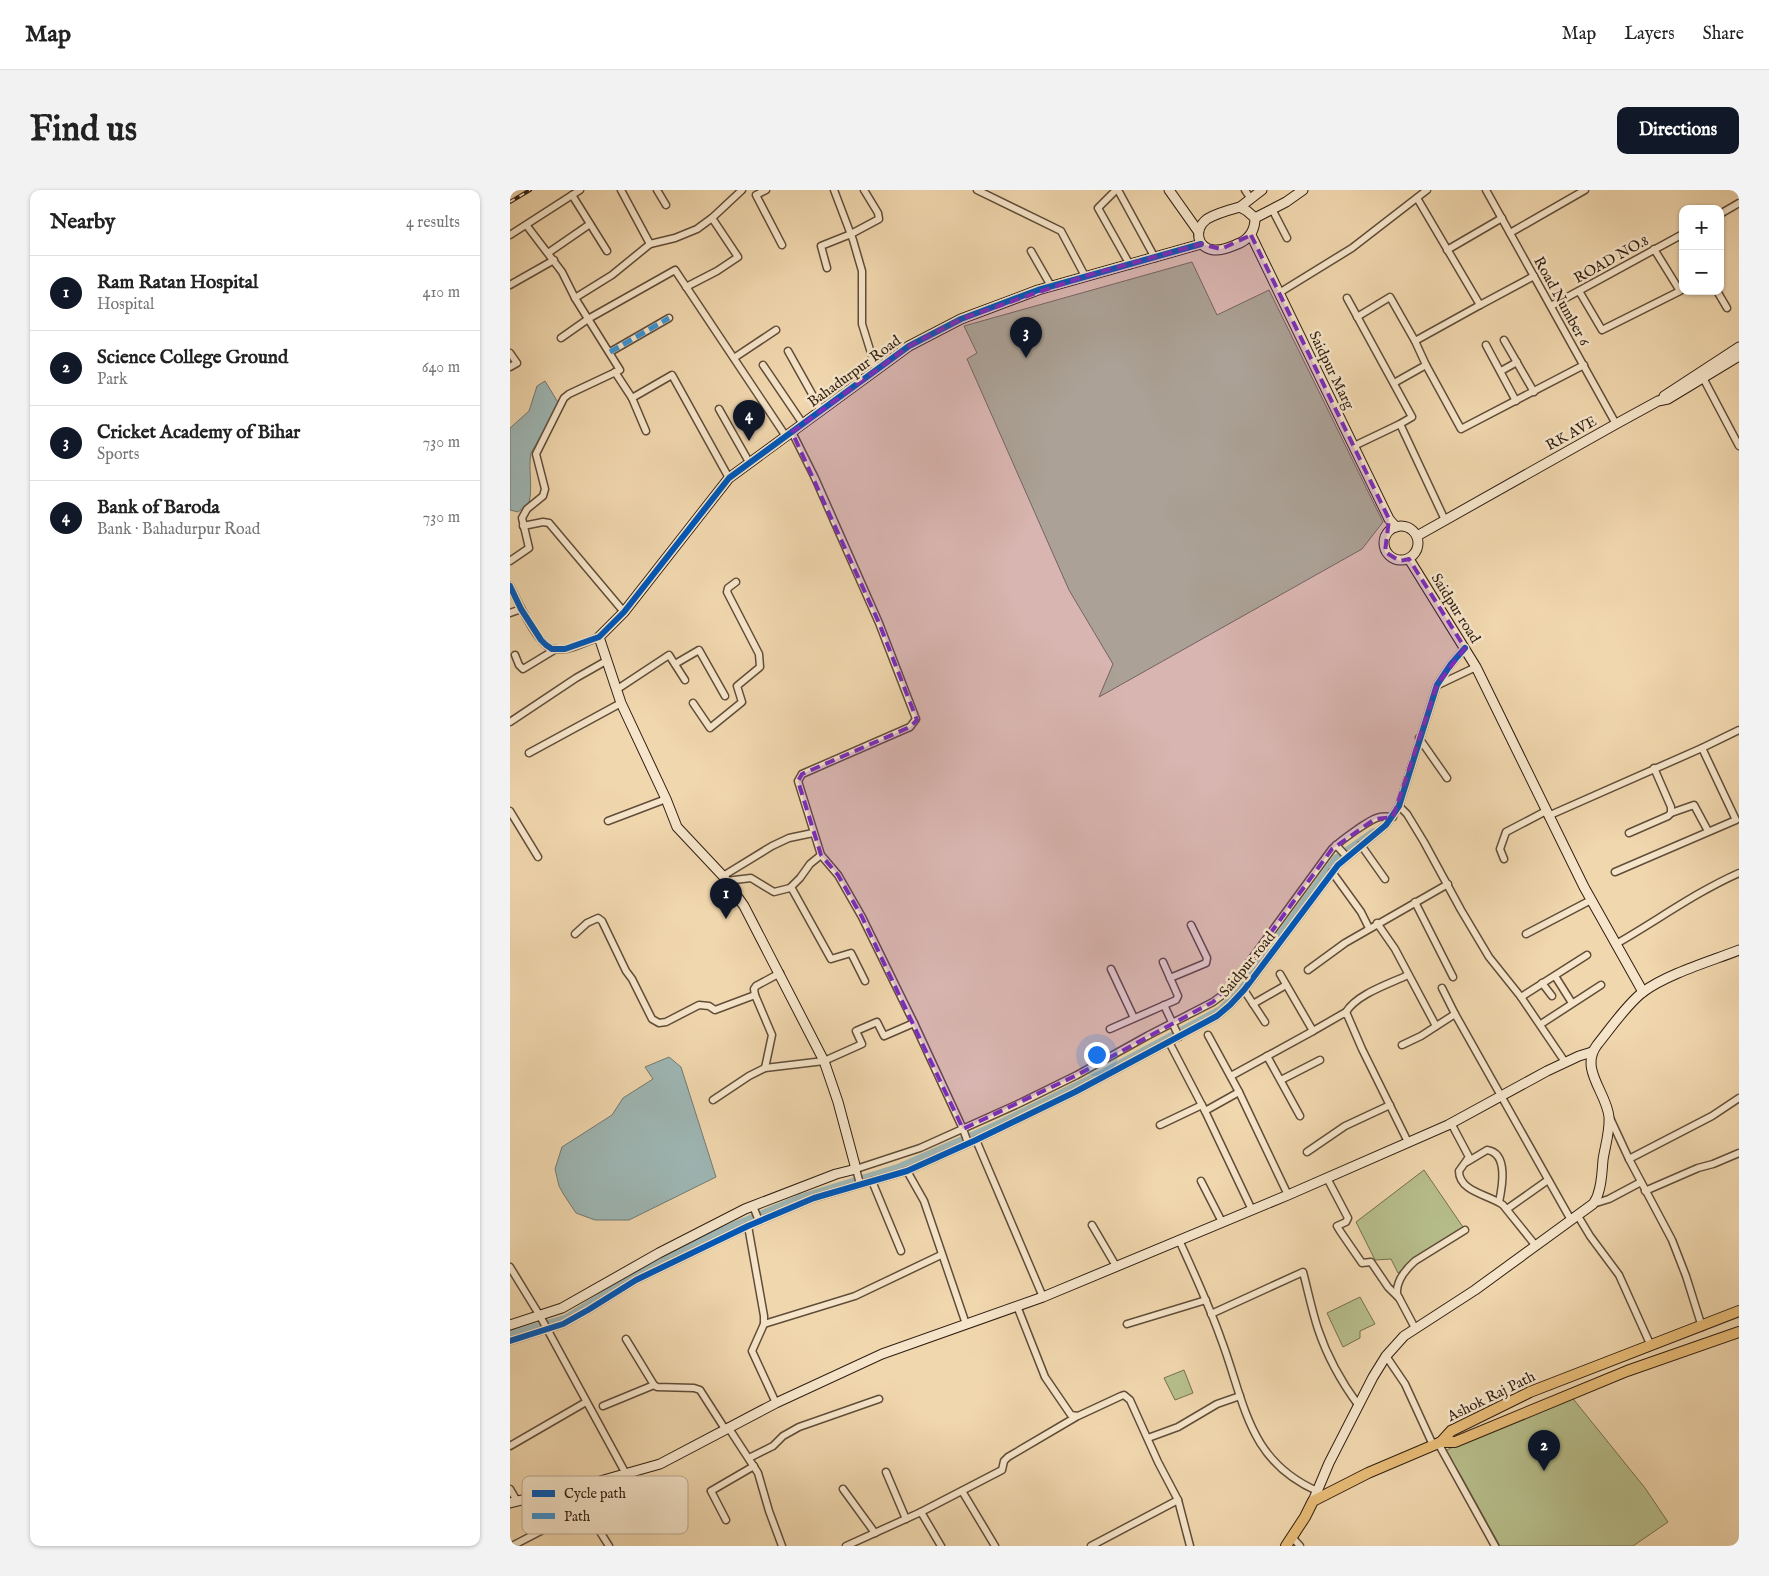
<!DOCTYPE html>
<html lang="en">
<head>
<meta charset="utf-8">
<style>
  :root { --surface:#fff; --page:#f2f2f2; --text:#222; --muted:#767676; --line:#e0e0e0; --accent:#111827 }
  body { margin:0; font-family:"IM FELL English",serif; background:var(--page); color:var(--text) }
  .controls { position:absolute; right:15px; top:15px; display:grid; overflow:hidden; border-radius:10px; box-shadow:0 1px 4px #0004 }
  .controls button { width:45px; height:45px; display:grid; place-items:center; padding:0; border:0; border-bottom:1px solid var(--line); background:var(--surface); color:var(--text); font:25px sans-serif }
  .you { position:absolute; left:586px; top:864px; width:18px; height:18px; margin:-12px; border:4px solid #fff; border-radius:50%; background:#1a73e8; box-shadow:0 0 0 8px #1a73e833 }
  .badge { display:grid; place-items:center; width:32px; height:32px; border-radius:50%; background:var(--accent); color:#fff; font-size:16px; font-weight:700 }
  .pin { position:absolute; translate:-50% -41px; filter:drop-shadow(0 1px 2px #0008) }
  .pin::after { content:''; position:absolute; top:26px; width:18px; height:15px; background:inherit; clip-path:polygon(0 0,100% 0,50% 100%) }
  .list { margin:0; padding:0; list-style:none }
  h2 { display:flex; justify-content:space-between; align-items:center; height:65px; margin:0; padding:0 20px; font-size:21px }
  h2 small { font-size:16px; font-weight:400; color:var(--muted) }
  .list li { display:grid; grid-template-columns:32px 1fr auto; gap:15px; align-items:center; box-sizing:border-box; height:75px; padding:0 20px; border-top:1px solid var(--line) }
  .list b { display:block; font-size:19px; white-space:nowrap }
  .list p { margin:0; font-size:16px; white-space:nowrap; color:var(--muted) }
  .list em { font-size:16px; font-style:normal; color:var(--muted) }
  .map { position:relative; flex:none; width:1229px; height:1356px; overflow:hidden; border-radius:10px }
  header { display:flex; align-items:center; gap:30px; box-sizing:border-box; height:70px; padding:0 25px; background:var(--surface); border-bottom:1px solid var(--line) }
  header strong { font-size:24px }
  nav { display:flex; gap:28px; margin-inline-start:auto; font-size:18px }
  .intro { display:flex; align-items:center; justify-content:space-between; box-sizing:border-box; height:120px; padding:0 30px }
  h1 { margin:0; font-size:35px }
  .button { padding:12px 22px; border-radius:10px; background:var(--accent); color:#fff; font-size:18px; font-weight:700 }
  main { display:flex; gap:30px; padding:0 30px }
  aside { flex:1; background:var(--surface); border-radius:10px; box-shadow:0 1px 4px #0004 }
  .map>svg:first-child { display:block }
  .green { fill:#b7bf8c; stroke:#746f4f }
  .water { fill:#9eb7b5; stroke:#727a74 }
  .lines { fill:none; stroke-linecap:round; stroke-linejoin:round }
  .canal { stroke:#9eb7b5; stroke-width:7 }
  .street-casing { stroke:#604d39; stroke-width:9 }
  .secondary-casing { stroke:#301f12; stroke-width:11 }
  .primary-casing { stroke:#301f12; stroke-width:12 }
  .street { stroke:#f6e5ca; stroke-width:6 }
  .secondary { stroke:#f6e5ca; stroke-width:9 }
  .primary { stroke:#e8bc77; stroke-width:10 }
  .rail-casing { stroke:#301f12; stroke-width:4 }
  .rail { stroke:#f6e5ca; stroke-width:2; stroke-dasharray:5.5; stroke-linecap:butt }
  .quiet { stroke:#3d94d3; stroke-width:5; stroke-dasharray:10 5; stroke-linecap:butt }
  .cycleway-casing { stroke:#f6e5ca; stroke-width:9 }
  .cycleway { stroke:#0057b8; stroke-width:6 }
  .marked { fill:#7b2cbf; fill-opacity:0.2; stroke:#7b2cbf; stroke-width:4; stroke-dasharray:10 6; stroke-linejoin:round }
  .labels { text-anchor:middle; stroke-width:5; stroke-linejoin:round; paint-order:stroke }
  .street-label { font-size:15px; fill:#301f12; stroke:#f6e5ca }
  .key { fill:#f6e5ca; stroke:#bbaa93; stroke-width:1 }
  .key-label { font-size:14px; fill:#301f12 }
</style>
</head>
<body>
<header>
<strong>Map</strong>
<nav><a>Map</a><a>Layers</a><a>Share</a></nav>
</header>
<div class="intro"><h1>Find us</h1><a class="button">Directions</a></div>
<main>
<aside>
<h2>Nearby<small>4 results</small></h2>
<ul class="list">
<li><span class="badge">1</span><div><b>Ram Ratan Hospital</b><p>Hospital</p></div><em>410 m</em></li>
<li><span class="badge">2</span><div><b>Science College Ground</b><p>Park</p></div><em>640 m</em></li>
<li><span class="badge">3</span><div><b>Cricket Academy of Bihar</b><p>Sports</p></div><em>730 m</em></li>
<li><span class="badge">4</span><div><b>Bank of Baroda</b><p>Bank · Bahadurpur Road</p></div><em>730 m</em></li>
</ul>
</aside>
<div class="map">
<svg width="1229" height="1356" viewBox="0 0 1229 1356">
  <rect width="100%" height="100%" fill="#f1d7ae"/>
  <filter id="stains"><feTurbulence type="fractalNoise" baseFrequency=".004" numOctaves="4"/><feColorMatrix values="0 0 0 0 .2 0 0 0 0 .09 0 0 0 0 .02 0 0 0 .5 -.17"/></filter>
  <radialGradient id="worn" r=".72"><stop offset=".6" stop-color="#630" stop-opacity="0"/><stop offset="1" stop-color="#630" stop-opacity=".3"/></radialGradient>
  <g class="green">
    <path d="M682 72 707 125 759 100 873 332 852 359 589 507 603 474 559 400 457 169 467 163 454 136Z"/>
    <path d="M914 980 955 1040 888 1083 881 1069 865 1070 846 1032Z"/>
    <path d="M850 1107 865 1134 850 1141V1148L833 1157 817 1123Z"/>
    <path d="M674 1180 683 1203 665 1210 654 1188Z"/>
    <path d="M1060 1205 1135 1298 1158 1332 1123 1356H990L950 1284 935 1261 976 1240Z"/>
  </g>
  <g class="water">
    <path d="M35 191 49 214 21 263C18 280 23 296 19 313L8 322 0 320V238L19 221 27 196Z"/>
    <path d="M159 867 171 877 206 987 119 1030H85L66 1023 54 1005 49 996 45 979 52 957 102 925 113 908 143 889 135 877Z"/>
  </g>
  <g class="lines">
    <path class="canal" d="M0 1144 56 1128 151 1069 227 1034 292 1007 389 977 486 935 590 884 711 819 726 804 826 668 863 642"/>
    <g class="street-casing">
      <g id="street">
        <path d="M111 0 140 54"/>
        <path d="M147 0 156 15"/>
        <path d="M256 0 246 5 272 55"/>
        <path d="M324 0 343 50 352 81V134L366 179"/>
        <path d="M467 0 551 41 575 86"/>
        <path d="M606 0 588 18 620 75"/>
        <path d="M608 0 645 68"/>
        <path d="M735 0 741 9"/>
        <path d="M976 0 1106 234"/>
        <path d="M62 5 97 61"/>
        <path d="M907 8 970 115 1024 86"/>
        <path d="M762 19 777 48"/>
        <path d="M1210 24 1229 13"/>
        <path d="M202 28 232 0"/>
        <path d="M1000 43 1075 0"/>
        <path d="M0 45 70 0"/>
        <path d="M937 60 992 28"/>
        <path d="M521 61 541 96"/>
        <path d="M38 63 80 34"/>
        <path d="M317 78 311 56 341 44 369 29 368 23 354 0"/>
        <path d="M0 95 44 70"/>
        <path d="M1069 101 1092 140 1170 101 1144 59"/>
        <path d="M1207 101 1217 118"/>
        <path d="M769 103 842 58 917 0"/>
        <path d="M65 108 102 85 140 54 165 48 187 39 202 28 228 67 207 81 176 97"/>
        <path d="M837 108 902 227 890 234 935 330"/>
        <path d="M1041 116 1173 44"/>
        <path d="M847 127 880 107 905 151 916 175 884 193"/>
        <path d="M51 148 78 129 165 80 275 245"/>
        <path d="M994 150 1024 202"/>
        <path d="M905 151 970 115"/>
        <path d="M976 155 1006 211"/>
        <path d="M278 161 311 220"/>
        <path d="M100 162 159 128"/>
        <path d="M0 163 7 173 0 177"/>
        <path d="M224 168 266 140"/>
        <path d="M253 175 293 234"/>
        <path d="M916 175 951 239 1074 175"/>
        <path d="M991 181 1007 172"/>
        <path d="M105 182 122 208"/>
        <path d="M1191 184 1229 256"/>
        <path d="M209 219 239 272"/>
        <path d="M136 241 122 208 162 185 219 288"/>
        <path d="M282 242 305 288 369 433 406 529 400 537 292 584 288 591 311 665 328 685 352 727 404 833 453 939 458 953"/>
        <path d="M844 256 890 234"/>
        <path d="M13 336 33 332 39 333 114 422"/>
        <path d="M0 371 19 358 12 328 17 319 33 306 35 299 26 264 54 208 59 204 110 180 65 108 52 82 17 36"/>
        <path d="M0 396C7 411 25 447 37 456 42 460 50 460 56 459 67 457 78 451 89 447"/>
        <path d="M0 423 11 419"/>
        <path d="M5 465 9 475 13 479 46 459"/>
        <path d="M165 474 189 460 215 506"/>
        <path d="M928 495 966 477"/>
        <path d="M106 500 159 465 175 490"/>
        <path d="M183 513 200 538 232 512 227 496 250 477 249 464 217 402 218 398 226 392"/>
        <path d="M0 532 66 488 96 471"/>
        <path d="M909 548 937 588"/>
        <path d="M19 563 111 513"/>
        <path d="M889 616 897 624 914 652 951 720 979 767 1011 807 1055 872"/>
        <path d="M0 621 28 667"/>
        <path d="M1161 623 1184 615 1198 641"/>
        <path d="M1038 626 1192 558"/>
        <path d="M98 631 156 609"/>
        <path d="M1119 643 1158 626 1161 623V617L1144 578"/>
        <path d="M826 655 837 667"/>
        <path d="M851 655 875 689"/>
        <path d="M994 669 990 659 996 642 1036 621"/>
        <path d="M822 682 851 722 859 738"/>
        <path d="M1105 682 1226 630 1192 558 1229 540"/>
        <path d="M213 686 262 656 279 648 303 643"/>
        <path d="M216 691 241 688 264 702 280 698 290 688 300 674 311 665"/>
        <path d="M281 697 321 769 341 763 355 791"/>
        <path d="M905 712 943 787"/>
        <path d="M867 733 885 759 926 836"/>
        <path d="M65 744 77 733 88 728 92 731 116 781 122 789 142 829 149 833 156 832 189 815 199 816 205 820 245 805"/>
        <path d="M1016 744 1081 710"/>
        <path d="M1106 754C1148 730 1186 702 1229 683"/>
        <path d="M601 779 624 828"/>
        <path d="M798 780 835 753 938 694"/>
        <path d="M1045 786 1062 813"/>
        <path d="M660 788 696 773 697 768 681 735"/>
        <path d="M1032 793 1042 806"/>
        <path d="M932 798 945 824 1061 1030"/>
        <path d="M734 800 755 832"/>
        <path d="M1011 807 1077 765"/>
        <path d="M743 814 776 795"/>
        <path d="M654 815 669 847"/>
        <path d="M836 822C847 804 879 794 898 785"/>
        <path d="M1031 834 1091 795"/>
        <path d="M600 839 666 810 668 806 653 772"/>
        <path d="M803 841 836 822 852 859 898 952"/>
        <path d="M698 845 729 902 778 1005"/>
        <path d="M659 852 695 921 742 1020"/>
        <path d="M892 855 911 846 945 824"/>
        <path d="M757 866 790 926"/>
        <path d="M255 878 262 845 245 805 244 799 246 796 270 783"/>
        <path d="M721 886 803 841 770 784"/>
        <path d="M771 890 810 870"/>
        <path d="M203 910 239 886 255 878 314 871 352 854 346 841 367 832 374 846 404 833"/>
        <path d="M695 921 729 902"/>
        <path d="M1100 928 1119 969 1162 1050 1176 1086 1192 1137"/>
        <path d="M941 933 959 967 949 981C949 1002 980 1005 993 1015L1026 1056"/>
        <path d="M650 935 692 915"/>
        <path d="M466 950 533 1107"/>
        <path d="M797 962 835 936 880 915"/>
        <path d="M1119 969 1202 926 1229 908"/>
        <path d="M957 972 977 960C999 963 992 998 989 1012"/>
        <path d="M346 979 410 958 508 914 567 885 637 846 703 812 715 803 732 782 822 659C830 651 861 628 870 627 874 626 879 627 883 627"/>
        <path d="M346 979 350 994"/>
        <path d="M397 981 414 1011 456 1134"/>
        <path d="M817 988 838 1028 836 1032 827 1036 830 1041 852 1073 861 1072 878 1097 889 1108"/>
        <path d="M362 991 391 1061"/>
        <path d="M691 991 712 1032"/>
        <path d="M1135 1001 1188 978 1203 974 1229 963"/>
        <path d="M1083 1014 1099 1009 1131 992"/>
        <path d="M243 1016 249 1031"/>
        <path d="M997 1019 1038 990"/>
        <path d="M1068 1026 1080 1046 1109 1085 1141 1156"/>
        <path d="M582 1035 606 1076"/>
        <path d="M238 1036 254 1126V1134L242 1161 266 1213"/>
        <path d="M669 1050C684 1083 699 1115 711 1149 735 1212 737 1270 807 1301"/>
        <path d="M0 1077 30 1126 116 1284 75 1318 99 1356"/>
        <path d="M507 1116 535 1187 561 1225 568 1226 611 1206 614 1205 620 1210 648 1272 668 1310 680 1356"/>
        <path d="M701 1124 793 1082C798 1101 802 1121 808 1139 817 1166 832 1193 849 1216"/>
        <path d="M254 1134 345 1106 431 1065"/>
        <path d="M617 1134 696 1110"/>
        <path d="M905 1138 887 1104C886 1091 896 1079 905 1071L955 1040"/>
        <path d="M116 1149 144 1195 147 1197 184 1198 190 1200 215 1239"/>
        <path d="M0 1151 53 1134 78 1120 126 1090 238 1036 304 1008 397 981 466 950 565 902 707 826 720 815 734 800 828 675 876 635 889 616 927 495 941 474 955 458"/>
        <path d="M876 1166 895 1194 923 1255"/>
        <path d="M93 1216 144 1195"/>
        <path d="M218 1237 248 1283 259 1321 272 1356"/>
        <path d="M638 1248 668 1237 707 1214 730 1206"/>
        <path d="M928 1253 985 1356"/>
        <path d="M0 1256 76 1212"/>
        <path d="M239 1268 263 1256 273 1246 289 1237 369 1209"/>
        <path d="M376 1282 396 1329"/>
        <path d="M0 1299 7 1311"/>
        <path d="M333 1299 365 1343"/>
        <path d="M452 1301 485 1356"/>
        <path d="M216 1330 201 1301 244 1276"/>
        <path d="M782 1347 790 1356"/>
        <path d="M2 1356 75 1318"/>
        <path d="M336 1356 411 1322"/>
        <path d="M431 1356 411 1322 492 1280 494 1271 498 1267 566 1227"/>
        <path d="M581 1356 668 1310"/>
      </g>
    </g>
    <g class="secondary-casing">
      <g id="secondary">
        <path d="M659 0 688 41"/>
        <path d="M730 17 737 21 745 28C745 40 740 48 730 53 722 56 713 61 704 60 686 58 684 39 697 29 707 23 719 20 730 17Z"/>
        <path d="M730 17 752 0"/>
        <path d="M745 28 776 12 793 0"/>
        <path d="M741 45 879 329 886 337"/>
        <path d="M1154 206 1229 157"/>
        <circle cx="891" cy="353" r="17"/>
        <path d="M907 346 1106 234 1148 211 1158 209 1229 166"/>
        <path d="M899 369 966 477 1074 697 1133 802"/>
        <path d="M0 1135 52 1118 149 1063 235 1019 326 984 346 979 328 912 314 871 234 716 213 686 167 637 156 609 111 513 89 447 114 422 219 288 399 156 451 129 528 100 691 54"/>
        <path d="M803 1311 819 1273 863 1187 876 1166 894 1146 965 1100 1083 1014C1085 1011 1087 1008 1088 1004 1092 993 1092 981 1093 970 1095 956 1100 942 1099 927 1097 903 1069 879 1087 855 1100 839 1117 814 1133 802 1157 784 1201 771 1229 760"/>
        <path d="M0 1313 90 1291 150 1274 266 1213 372 1164 533 1107 778 1005 938 935 1037 881 1069 866 1082 862"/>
      </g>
    </g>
    <g class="primary-casing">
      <g id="primary">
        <path d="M931 1252H945L1117 1181 1229 1142"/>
        <path d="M776 1356 795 1327 803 1311 858 1283 931 1252 941 1241 1020 1202 1229 1121"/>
      </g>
    </g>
    <use href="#street" class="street"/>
    <use href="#secondary" class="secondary"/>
    <use href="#primary" class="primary"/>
    <g class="rail-casing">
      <path id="rail" d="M0 12 20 0"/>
    </g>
    <use href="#rail" class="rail"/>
    <path class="quiet" d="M100 162 159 128"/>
    <g class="cycleway-casing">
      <g id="cycleway">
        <path d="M0 396 11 419 31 450 36 455 42 459H55L89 447 114 422 219 288 399 156 451 129 528 100 691 54"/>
        <path d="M0 1151 53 1134 78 1120 126 1090 238 1036 304 1008 397 981 466 950 565 902 707 826 720 815 734 800 828 675 876 635 889 616 927 495 941 474 955 458"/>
      </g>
    </g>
    <use href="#cycleway" class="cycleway"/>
  </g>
  <path class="marked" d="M741 45 879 329 875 362 890 371 899 369 955 458 927 495 883 627 865 629 822 659 732 782 703 812 567 885 453 939 352 727 328 685 311 665 288 591 292 584 400 537 407 530 369 433 282 242 399 156 451 129 575 86 691 54 711 59Z"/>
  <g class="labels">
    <g class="street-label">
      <text transform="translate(1101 69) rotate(-29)" y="5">ROAD NO.8</text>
      <text transform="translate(1052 111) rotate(61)" y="5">Road Number 6</text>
      <text transform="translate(822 180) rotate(64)" y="5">Saidpur Marg</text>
      <text transform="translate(344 181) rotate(-36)" y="5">Bahadurpur Road</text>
      <text transform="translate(1061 243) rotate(-29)" y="5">RK AVE</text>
      <text transform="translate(946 418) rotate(58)" y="5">Saidpur road</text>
      <text transform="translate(737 774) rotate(-51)" y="5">Saidpur road</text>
      <text transform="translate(981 1206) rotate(-26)" y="5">Ashok Raj Path</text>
    </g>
  </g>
  <rect x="12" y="1286" width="166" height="58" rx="8" class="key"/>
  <rect x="22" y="1300" width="23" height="7" fill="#0057b8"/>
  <rect x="22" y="1323" width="23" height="6" fill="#3d94d3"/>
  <g class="key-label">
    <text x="54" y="1308">Cycle path</text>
    <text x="54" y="1331">Path</text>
  </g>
  <rect width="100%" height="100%" filter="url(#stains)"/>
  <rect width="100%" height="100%" fill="url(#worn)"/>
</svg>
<div class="controls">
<button>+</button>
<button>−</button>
</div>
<div class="you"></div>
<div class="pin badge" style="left:216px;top:729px">1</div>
<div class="pin badge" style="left:1034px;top:1281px">2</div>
<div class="pin badge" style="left:516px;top:168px">3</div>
<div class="pin badge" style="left:239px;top:251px">4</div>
</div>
</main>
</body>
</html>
